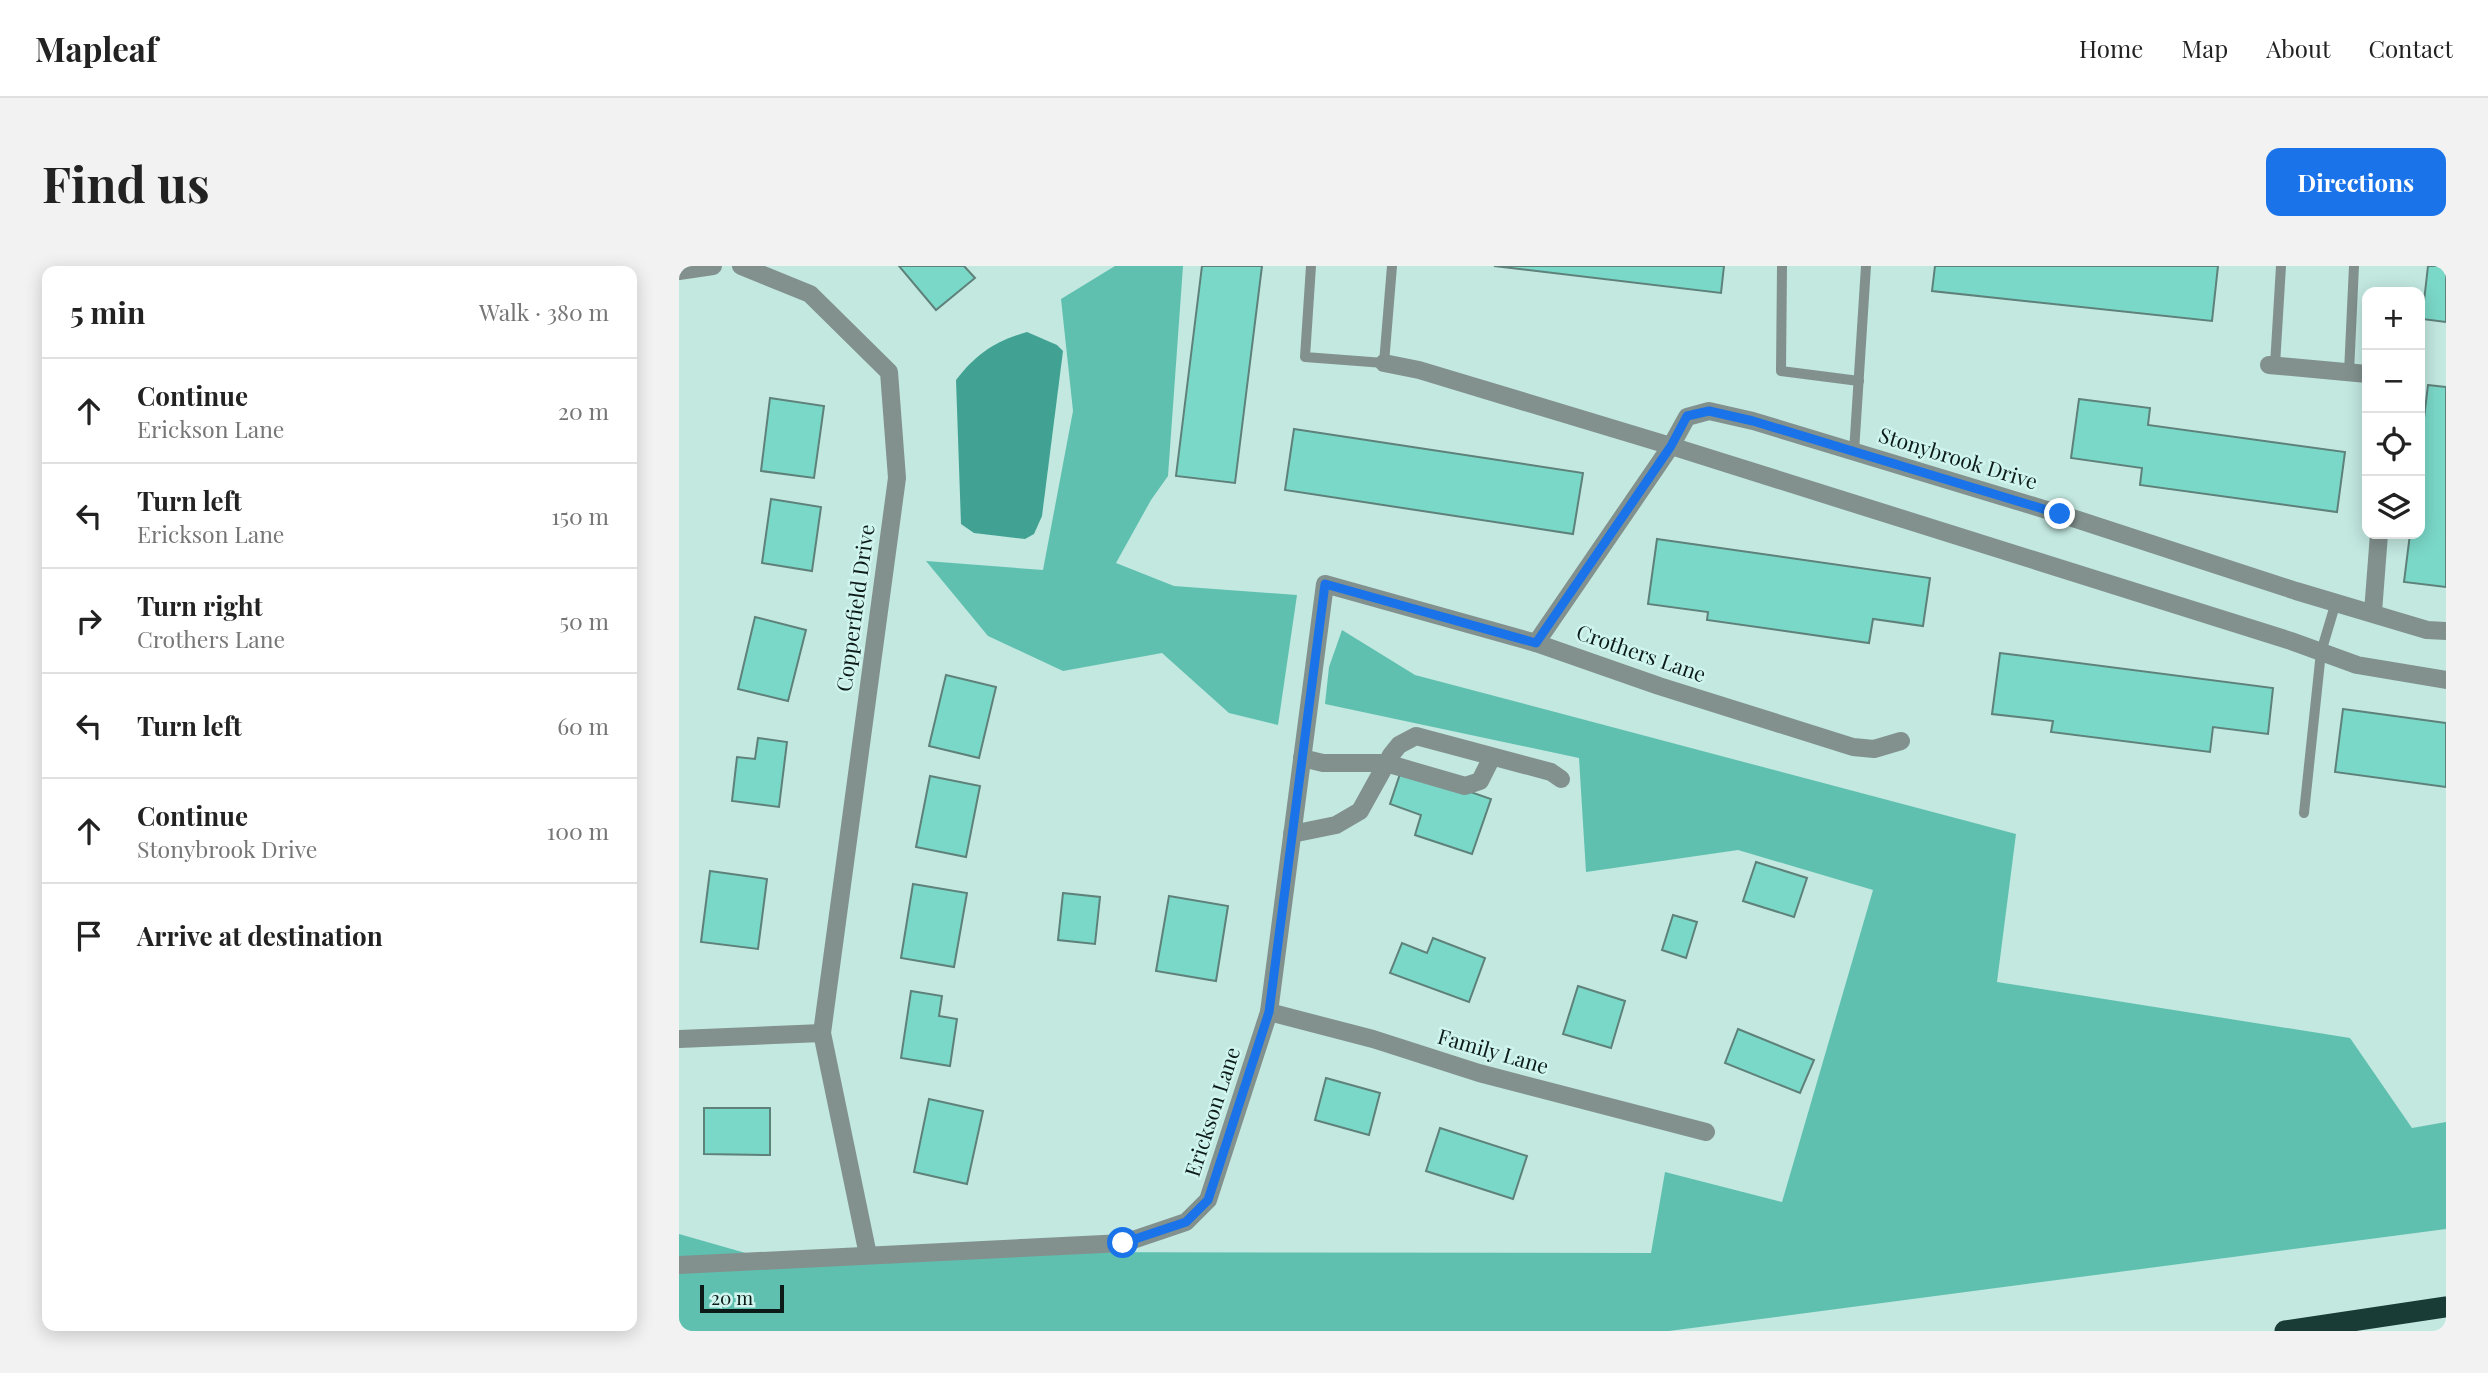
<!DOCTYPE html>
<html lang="en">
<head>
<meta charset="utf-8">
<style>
  :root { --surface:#fff; --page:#f2f2f2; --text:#222; --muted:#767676; --line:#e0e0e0; --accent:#1a73e8 }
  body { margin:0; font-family:"Playfair Display",serif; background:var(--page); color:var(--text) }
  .controls { position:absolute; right:21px; top:21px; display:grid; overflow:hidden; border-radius:14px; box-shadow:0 4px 18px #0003 }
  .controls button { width:63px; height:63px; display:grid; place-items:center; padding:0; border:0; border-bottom:2px solid var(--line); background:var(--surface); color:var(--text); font:35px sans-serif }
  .scale { position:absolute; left:21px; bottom:18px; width:84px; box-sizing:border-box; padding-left:7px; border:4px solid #0d1b18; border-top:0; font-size:19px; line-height:24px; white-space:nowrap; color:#0d1b18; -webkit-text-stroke:5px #cff5ee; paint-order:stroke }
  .stop { position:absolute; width:21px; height:21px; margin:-16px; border:5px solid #1a73e8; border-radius:50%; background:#fff }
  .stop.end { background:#1a73e8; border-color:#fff; box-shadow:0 2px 7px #0008 }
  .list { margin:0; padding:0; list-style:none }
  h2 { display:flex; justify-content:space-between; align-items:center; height:91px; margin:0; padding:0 28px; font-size:30px }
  h2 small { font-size:23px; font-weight:400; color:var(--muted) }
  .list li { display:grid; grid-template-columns:46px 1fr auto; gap:21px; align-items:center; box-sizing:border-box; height:105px; padding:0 28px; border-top:2px solid var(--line) }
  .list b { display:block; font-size:26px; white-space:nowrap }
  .list p { margin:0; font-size:23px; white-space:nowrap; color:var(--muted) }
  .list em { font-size:23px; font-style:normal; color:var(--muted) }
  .icon { flex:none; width:38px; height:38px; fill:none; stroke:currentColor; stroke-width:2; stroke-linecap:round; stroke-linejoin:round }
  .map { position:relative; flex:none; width:1767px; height:1065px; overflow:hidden; border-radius:14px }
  header { display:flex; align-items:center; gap:42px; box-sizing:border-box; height:98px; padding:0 35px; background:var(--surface); border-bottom:2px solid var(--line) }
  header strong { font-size:33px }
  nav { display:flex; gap:38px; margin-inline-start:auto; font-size:24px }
  .intro { display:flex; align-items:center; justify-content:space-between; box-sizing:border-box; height:168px; padding:0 42px }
  h1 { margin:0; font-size:49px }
  .button { padding:18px 32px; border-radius:14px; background:var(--accent); color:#fff; font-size:24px; font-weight:700 }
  main { display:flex; gap:42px; padding:0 42px }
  aside { flex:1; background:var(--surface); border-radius:14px; box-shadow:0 4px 18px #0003 }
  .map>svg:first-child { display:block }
  .forest { fill:#60c0b0 }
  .water { fill:#41a293 }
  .building { fill:#7ad8c8; stroke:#5e817a; stroke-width:2 }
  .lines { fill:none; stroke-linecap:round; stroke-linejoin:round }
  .lane { stroke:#82918e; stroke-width:10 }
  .street { stroke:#82918e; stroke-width:18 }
  .highway { stroke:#1a3c37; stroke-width:21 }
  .route { stroke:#1a73e8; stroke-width:9 }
  .labels { text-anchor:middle; stroke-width:5; stroke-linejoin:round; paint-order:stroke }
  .street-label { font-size:21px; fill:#0d1b18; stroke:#cff5ee }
</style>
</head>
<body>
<header>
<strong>Mapleaf</strong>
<nav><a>Home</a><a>Map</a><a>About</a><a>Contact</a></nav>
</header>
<div class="intro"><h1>Find us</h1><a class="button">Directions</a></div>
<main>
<aside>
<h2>5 min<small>Walk · 380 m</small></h2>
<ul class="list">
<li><svg class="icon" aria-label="ahead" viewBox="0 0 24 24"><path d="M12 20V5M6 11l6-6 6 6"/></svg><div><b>Continue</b><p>Erickson Lane</p></div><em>20 m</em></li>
<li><svg class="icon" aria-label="left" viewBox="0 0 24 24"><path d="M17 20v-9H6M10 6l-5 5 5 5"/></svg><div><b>Turn left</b><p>Erickson Lane</p></div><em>150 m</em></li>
<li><svg class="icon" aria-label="right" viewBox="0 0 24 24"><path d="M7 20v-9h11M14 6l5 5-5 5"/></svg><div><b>Turn right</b><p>Crothers Lane</p></div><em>50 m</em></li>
<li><svg class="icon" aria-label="left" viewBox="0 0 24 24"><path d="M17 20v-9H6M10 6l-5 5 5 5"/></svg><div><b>Turn left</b></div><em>60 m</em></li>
<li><svg class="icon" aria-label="ahead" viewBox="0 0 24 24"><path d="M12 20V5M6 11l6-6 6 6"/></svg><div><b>Continue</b><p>Stonybrook Drive</p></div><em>100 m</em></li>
<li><svg class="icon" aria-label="arrive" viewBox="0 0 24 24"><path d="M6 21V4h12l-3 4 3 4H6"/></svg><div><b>Arrive at destination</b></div></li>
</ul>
</aside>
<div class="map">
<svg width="1767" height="1065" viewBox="0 0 1767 1065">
  <rect width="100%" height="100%" fill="#c2e8e0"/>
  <g class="forest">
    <path d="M436 0H504L489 210 472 234 437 297 495 320 618 329 599 459 550 447 483 387 384 405 309 370 247 295 364 304 394 145 382 33Z"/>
    <path d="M663 364 736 409 1337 568 1318 716 1671 772 1733 862 1767 856V963L990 1065H0V968L102 997 350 986 972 987 986 906 1103 936 1194 624 1059 584 907 606 900 492 646 438 650 401Z"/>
  </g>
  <path class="water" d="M348 66 378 79 384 85 363 250 355 268 346 273 295 267 282 258 277 114C297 88 316 75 348 66Z"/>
  <g class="building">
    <path d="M220 0H285L296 12 257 44Z"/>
    <path d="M523 0H583L556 217 497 210Z"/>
    <path d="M815 0H1045L1042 27Z"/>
    <path d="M1256 0H1539L1533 55 1253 25Z"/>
    <path d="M1749 0H1767V56L1743 53Z"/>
    <path d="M1749 119 1767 121V321L1725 316 1731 268H1741V186Z"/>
    <path d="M91 132 145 140 135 212 82 205Z"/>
    <path d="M1400 133 1471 142 1469 159 1666 186 1658 246 1461 219 1463 202 1392 192Z"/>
    <path d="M615 163 904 207 894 268 606 224Z"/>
    <path d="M92 233 142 241 133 305 83 297Z"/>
    <path d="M978 273 1251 312 1244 360 1194 353 1190 377 1028 354 1029 346 969 338Z"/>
    <path d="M76 351 127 364 109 435 59 423Z"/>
    <path d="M1321 387 1594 422 1589 468 1534 461 1531 486 1372 466 1374 455 1313 448Z"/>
    <path d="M267 409 317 421 300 492 250 480Z"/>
    <path d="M1664 443 1767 457V521L1656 506Z"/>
    <path d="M79 472 108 476 100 541 53 535 58 491 76 493Z"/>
    <path d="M723 502 812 533 793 588 736 569 742 549 711 538Z"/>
    <path d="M251 510 301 520 287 591 237 581Z"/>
    <path d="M1077 596 1128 612 1115 651 1064 635Z"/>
    <path d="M31 605 88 613 79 683 22 676Z"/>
    <path d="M234 618 288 627 275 701 222 692Z"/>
    <path d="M384 627 421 631 416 678 379 674Z"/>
    <path d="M490 630 549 640 537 715 477 705Z"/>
    <path d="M994 649 1018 656 1007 692 983 684Z"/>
    <path d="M754 672 806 692 790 736 711 707 723 677 748 687Z"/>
    <path d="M899 720 946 735 932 782 884 768Z"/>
    <path d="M232 725 263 730 260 750 278 753 271 800 222 792Z"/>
    <path d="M1059 763 1135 794 1121 827 1046 797Z"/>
    <path d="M647 812 701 827 690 869 636 854Z"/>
    <path d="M250 833 304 845 288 918 235 906Z"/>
    <path d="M25 842H91V889L25 888Z"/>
    <path d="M761 862 848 890 834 933 747 905Z"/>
  </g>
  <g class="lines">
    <g class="lane">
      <path d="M632 0 626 91 705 97 713 0"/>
      <path d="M1103 0 1102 105 1180 115"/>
      <path d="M1596 99 1602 0"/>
      <path d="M1670 106 1675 0"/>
      <path d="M1175 186 1187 0"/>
      <path d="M1625 547 1642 386 1657 336"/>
    </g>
    <g class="street">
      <path d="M62 0 131 28 210 106 218 212 143 767 189 989"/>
      <path d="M0 5 34 0"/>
      <path d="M705 97 740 104 992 180 1612 375 1678 399 1767 414"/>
      <path d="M1590 99 1688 108"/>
      <path d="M1694 346 1700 268"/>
      <path d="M857 377 992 180 1008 151 1030 145 1074 155 1381 248 1617 325 1748 364 1767 365"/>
      <path d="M623 492 644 497H707L786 520 801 515 813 491"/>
      <path d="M613 568 657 559 681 545 712 489 720 479 737 470 872 506 882 513"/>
      <path d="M590 746 694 773 800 807 1027 866"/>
      <path d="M0 773 143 767"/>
      <path d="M0 999 445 977 507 956 529 934 590 746 646 318 857 377 980 420 1174 481 1195 483 1222 475"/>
    </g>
    <path class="highway" d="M1606 1065 1767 1041"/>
  </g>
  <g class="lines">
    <path class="route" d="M444 977 507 956 529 934 590 746 646 318 857 377 992 180 1008 150 1030 145 1074 155 1381 248"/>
  </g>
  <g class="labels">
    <g class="street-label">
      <text transform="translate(1279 193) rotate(17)" y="7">Stonybrook Drive</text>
      <text transform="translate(177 342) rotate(-82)" y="7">Copperfield Drive</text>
      <text transform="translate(962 388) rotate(19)" y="7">Crothers Lane</text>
      <text transform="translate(814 786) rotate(16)" y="7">Family Lane</text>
      <text transform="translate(534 846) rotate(-72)" y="7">Erickson Lane</text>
    </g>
  </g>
</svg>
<div class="controls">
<button>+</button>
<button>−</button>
<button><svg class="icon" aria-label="locate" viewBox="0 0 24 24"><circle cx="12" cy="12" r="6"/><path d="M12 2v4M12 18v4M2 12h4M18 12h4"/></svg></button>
<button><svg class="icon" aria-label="layers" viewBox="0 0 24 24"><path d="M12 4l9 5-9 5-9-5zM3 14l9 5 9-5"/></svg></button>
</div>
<div class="scale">20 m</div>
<div class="stop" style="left:444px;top:977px"></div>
<div class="stop end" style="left:1381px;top:248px"></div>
</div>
</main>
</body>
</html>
